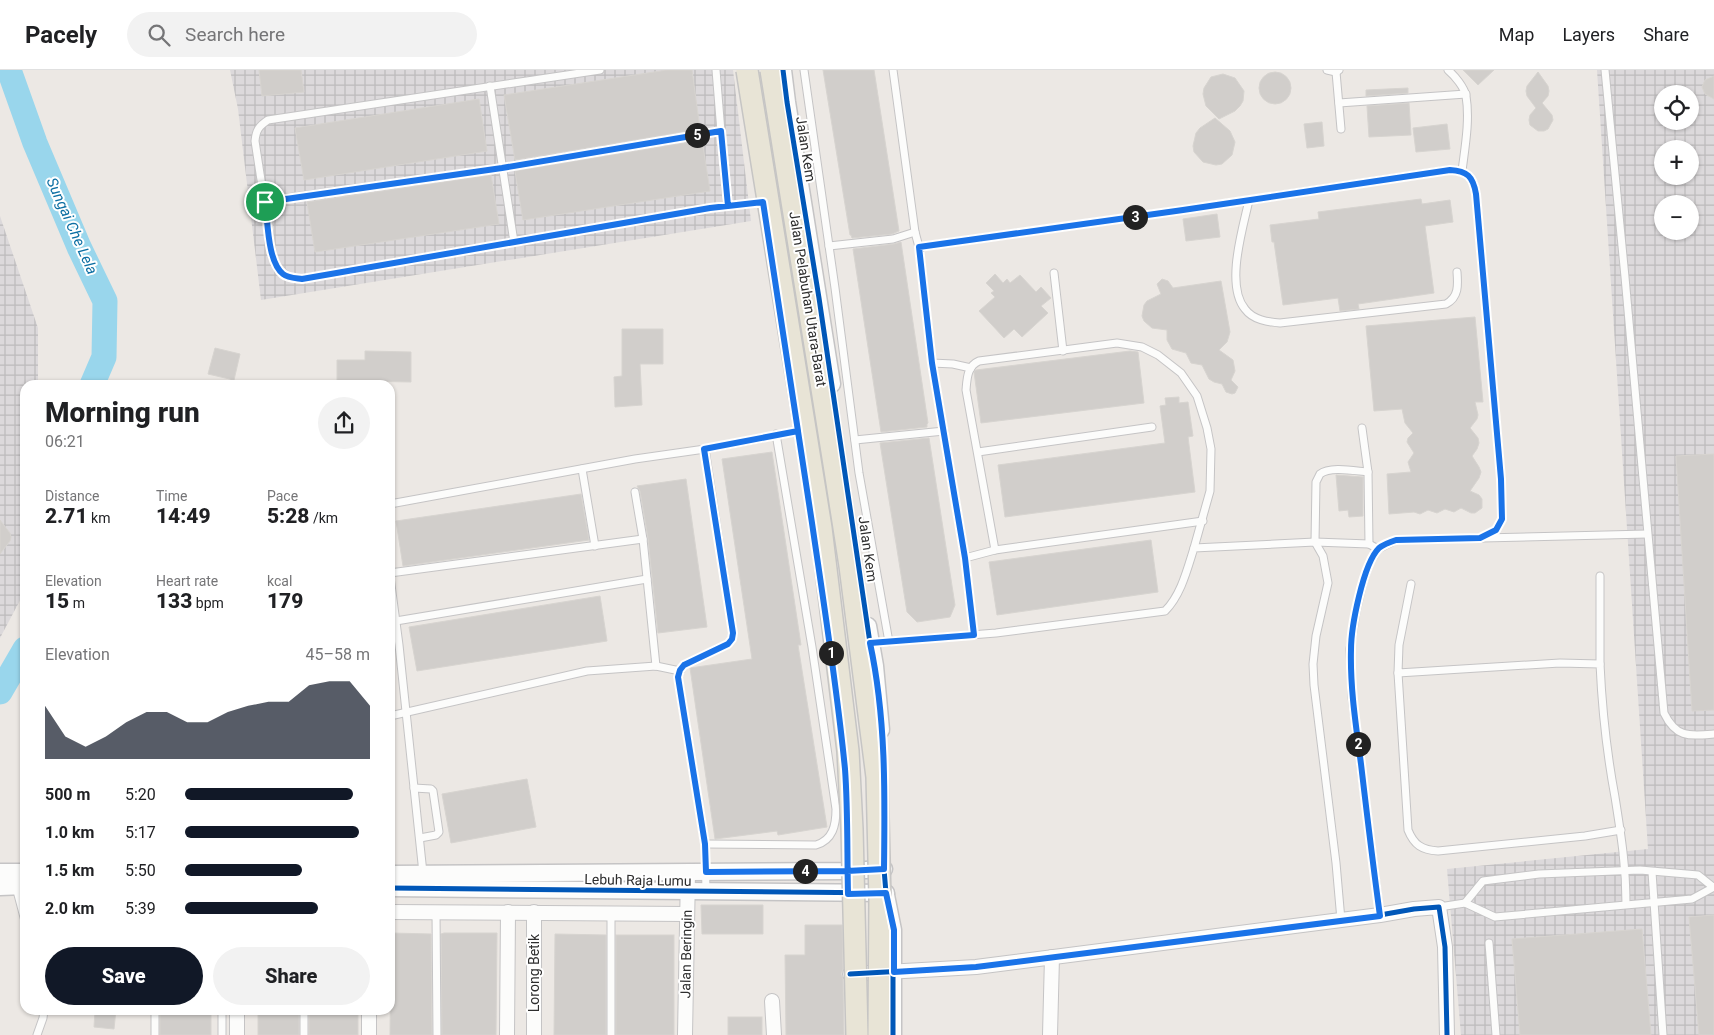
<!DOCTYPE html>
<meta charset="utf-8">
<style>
:root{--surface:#fff;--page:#f2f2f2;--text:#202124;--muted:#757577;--line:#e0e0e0;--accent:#111827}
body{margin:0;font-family:Roboto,sans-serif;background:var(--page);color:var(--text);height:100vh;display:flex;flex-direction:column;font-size:19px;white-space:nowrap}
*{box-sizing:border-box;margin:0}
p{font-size:16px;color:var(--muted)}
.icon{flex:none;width:28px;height:28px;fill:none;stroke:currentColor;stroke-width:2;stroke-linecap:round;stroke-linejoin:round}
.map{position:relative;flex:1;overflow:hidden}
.drawer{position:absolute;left:20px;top:310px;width:375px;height:635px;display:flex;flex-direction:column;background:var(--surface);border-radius:15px;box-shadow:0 1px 4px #0004}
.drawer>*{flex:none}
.buttons{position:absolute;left:1654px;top:15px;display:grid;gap:10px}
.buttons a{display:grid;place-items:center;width:45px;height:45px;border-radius:50%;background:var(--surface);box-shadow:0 1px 4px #0004;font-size:25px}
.pin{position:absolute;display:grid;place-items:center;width:42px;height:42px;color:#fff;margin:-21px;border:2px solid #fff;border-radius:50%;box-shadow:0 1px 5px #0007}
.km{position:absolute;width:25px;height:25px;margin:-12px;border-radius:50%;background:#222;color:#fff;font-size:14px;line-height:25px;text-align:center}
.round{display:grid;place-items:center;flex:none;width:52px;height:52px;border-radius:26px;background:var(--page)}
.overview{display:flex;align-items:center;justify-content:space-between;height:85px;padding:0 25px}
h1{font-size:28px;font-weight:800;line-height:38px}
.figures{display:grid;grid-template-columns:repeat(3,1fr);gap:8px;height:85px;padding:5px 25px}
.figures div{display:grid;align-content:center}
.figures b{font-size:21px;font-weight:800}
.figures small{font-size:14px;font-weight:400}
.figures p{font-size:14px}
.chart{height:140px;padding:10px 25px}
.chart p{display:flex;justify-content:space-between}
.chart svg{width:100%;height:90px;margin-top:5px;fill:var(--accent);opacity:.7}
.primary-button{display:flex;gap:10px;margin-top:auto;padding:10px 25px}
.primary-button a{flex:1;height:58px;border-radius:30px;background:var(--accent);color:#fff;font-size:20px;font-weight:800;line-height:58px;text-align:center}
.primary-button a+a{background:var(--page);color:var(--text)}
ul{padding:0 25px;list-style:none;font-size:16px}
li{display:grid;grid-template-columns:80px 60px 1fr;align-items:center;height:38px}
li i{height:12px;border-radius:6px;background:var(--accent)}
header{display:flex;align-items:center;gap:30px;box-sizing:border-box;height:70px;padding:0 25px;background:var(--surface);border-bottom:1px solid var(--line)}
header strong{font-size:24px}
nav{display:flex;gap:28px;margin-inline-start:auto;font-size:18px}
.search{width:350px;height:45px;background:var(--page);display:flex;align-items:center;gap:12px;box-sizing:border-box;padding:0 18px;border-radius:28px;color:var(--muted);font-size:19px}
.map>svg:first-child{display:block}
.industrial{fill:url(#industrial-grid);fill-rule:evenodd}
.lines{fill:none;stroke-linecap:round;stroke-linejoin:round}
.river{stroke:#99d6ec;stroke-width:25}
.building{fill:#d1cecb;stroke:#d7d4d0}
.service-casing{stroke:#c5c4c5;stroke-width:9}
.minor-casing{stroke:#c5c4c5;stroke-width:16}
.tertiary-casing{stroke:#c5c4c5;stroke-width:19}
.service{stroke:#fcfcfb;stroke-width:7}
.minor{stroke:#fcfcfb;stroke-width:14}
.tertiary{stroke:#fcfcfb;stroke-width:16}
.primary-bridge-casing{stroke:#c6c5c4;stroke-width:24;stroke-linecap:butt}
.primary-bridge{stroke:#e8e4d6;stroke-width:21}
.cycleway-casing{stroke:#fff;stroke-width:8}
.cycleway{stroke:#0057b8;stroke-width:5}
.route-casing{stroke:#fff;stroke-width:10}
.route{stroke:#1a73e8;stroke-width:6}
.labels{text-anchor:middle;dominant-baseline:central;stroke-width:4;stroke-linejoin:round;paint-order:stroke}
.street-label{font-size:14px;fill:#2e2e2e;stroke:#fff}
.water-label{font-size:15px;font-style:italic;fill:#0d6fa3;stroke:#fff}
</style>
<header>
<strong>Pacely</strong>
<div class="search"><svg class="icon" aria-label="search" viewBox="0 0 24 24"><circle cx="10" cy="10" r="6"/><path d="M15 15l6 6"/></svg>Search here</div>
<nav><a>Map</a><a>Layers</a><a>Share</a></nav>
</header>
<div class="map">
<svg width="1714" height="965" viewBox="0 0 1714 965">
<defs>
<pattern id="industrial-grid" width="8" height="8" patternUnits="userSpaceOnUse" patternTransform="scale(1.25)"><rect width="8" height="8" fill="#dcd9db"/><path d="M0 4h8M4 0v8" fill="none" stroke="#bdbbbc"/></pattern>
</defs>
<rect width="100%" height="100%" fill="#ece8e4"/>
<g class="industrial">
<polygon points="230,0 733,0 751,151 261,230 238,39"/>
<path d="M1597,0H1714V965H1461L1447,799L1648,779ZM1662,24H1690V51H1662ZM1662,79H1690V106H1662ZM1662,134H1690V161H1662Z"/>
<polygon points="0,146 38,258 38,315 25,315 25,521 0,568"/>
</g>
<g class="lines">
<g class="river">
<polyline points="9,0 35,73 79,177 105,231 104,287 92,315"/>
<polyline points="0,622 25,579"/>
</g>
</g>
<g class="building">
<polygon points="259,0 301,0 304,22 262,26"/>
<polygon points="667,0 692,0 700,59 515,90 504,25"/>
<polygon points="823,0 874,0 899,161 892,164 852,168 851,165 850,165"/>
<polygon points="1463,0 1494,0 1478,15"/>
<polygon points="1538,2 1548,16 1549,21 1548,26 1542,33 1552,45 1553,50 1548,59 1544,61 1538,61 1530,55 1529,50 1530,45 1536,38 1527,26 1526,21 1527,16"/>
<circle cx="1275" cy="18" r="16"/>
<polygon points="1223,4 1235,8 1244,21 1243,31 1240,36 1235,41 1219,49 1206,36 1203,24 1204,18 1211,7"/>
<polygon points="1714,6 1714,29 1705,24 1702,17 1705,10"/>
<polygon points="1408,18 1408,23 1366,26 1366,20"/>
<polygon points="479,29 487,81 304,110 295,58"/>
<polygon points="1409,33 1411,65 1369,67 1367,36"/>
<polygon points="1215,48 1230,61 1235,72 1232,85 1222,94 1216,95 1203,92 1194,82 1193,76 1196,63 1200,58"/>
<polygon points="1322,52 1324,76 1307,78 1304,54"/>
<polygon points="1447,54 1450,79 1416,82 1413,58"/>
<polygon points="702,70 710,121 523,150 515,101"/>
<polygon points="491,105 499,154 315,182 307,132"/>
<polygon points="1421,129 1422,134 1450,130 1453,152 1425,156 1434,223 1358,234 1359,239 1340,241 1338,228 1283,235 1274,172 1272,172 1270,155 1319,149 1318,142"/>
<polygon points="1217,144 1220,167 1186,171 1183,149"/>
<polygon points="901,172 928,353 927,354 927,357 881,362 853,179 894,174"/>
<polygon points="995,204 1003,213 1007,209 1010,213 1020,205 1036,222 1041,217 1051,228 1041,236 1048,243 1022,267 1014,259 1004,268 979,241 995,227 991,223 994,221 986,213"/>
<polygon points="1162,209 1168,211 1173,218 1221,211 1230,262 1227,272 1219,280 1233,290 1235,301 1231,310 1238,317 1235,323 1232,324 1226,322 1222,314 1214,312 1209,309 1202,295 1191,293 1186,283 1172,279 1167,270 1167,260 1152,258 1144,251 1142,246 1144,235 1147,231 1161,224 1157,214"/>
<polygon points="1475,247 1483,332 1475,332 1478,345 1477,349 1470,358 1478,368 1479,373 1477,379 1472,386 1479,397 1481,402 1479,408 1470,421 1479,425 1482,429 1482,438 1475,443 1471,443 1461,438 1454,442 1445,439 1437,443 1428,440 1420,444 1414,442 1389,444 1387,404 1411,402 1408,392 1414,383 1407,372 1408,368 1413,363 1405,353 1402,339 1374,341 1366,256"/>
<polygon points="622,259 663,259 663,294 640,294 642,335 615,337 614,307 622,306"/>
<polygon points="215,278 240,284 234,310 208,304"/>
<polygon points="365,281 411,282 411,312 360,311 360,315 337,315 337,290 365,290"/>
<polygon points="1130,281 1138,282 1144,333 981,353 974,302 976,300"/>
<polygon points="1179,327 1179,333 1188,332 1193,366 1188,367 1195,422 1005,447 998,395 1165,373 1160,336 1166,335 1165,328"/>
<polygon points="929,368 955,535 950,547 917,552 907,542 880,373"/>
<polygon points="772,382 801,575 798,575 827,757 778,765 777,761 715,769 690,598 752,589 722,389"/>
<polygon points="1714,384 1714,640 1692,641 1676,386"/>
<polygon points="1336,405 1363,407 1363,446 1349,447 1348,440 1339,441"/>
<polygon points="686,409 707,557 658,563 648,468 640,421 637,416"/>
<polygon points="581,424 589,470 403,496 396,451"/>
<polygon points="0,450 10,463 11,467 10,471 0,484"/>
<polygon points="1151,470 1158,522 997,545 989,492"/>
<polygon points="600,526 607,571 417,601 409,557"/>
<polygon points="527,709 536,757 451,773 442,724"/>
<polygon points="701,835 763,835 763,864 702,864"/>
<polygon points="1714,845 1714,965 1699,965 1689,847"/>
<polygon points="805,855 842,855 843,899 841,904 843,909 844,965 786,965 785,885 805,885"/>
<polygon points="1642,859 1651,965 1520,965 1512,869"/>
<polygon points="391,863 431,864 432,965 390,965"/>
<polygon points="444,863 497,863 496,965 442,965 441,864"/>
<polygon points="555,864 606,865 606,965 554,965"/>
<rect x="616" y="865" width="58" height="100"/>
<polygon points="95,940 116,940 114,959 94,957"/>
<rect x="160" y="940" width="51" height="25"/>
<rect x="258" y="940" width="41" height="25"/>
<rect x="309" y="940" width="49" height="25"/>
<rect x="728" y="947" width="34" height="18"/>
</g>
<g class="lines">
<g class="service-casing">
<g id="service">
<path d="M600,0L268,50C259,56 256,60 255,71L273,188C279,202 286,207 301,209L710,138L763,132"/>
<polyline points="716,0 727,136"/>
<polyline points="804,0 835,218 859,403 889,572"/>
<polyline points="893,0 915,162 919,177 932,293 965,488 974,565"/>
<polyline points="1327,0 1336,2 1339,0"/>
<path d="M1448,0C1455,6 1464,17 1466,26C1470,50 1465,77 1462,101"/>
<path d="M1605,0L1625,207L1664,643C1676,668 1689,666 1714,664"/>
<polyline points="1336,2 1341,59"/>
<polyline points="490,16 514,172"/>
<polyline points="1339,33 1466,24"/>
<path d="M1249,130C1243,158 1225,215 1245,239C1253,250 1268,252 1280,253L1446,234C1459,227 1458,215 1457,202"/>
<polyline points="265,131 502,98 721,61"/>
<polyline points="829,176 893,169 915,162"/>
<path d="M919,177L1183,140L1449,100C1467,101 1473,106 1476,124L1501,409L1502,449L1496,460L1480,468"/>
<polyline points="1054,203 1063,281"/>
<polyline points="932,293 953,294 971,298"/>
<polyline points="1362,358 1368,402 1369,474"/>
<polyline points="855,370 944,361"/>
<polyline points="978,382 1152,357"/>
<polyline points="582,399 595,476"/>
<polyline points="635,422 643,469 656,596"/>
<polyline points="390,434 635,389 705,379"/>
<path d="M995,480L966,320C967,309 967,296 979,291L1117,273L1142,277L1158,285L1181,303L1197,326L1207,358L1211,379L1210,421L1194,478"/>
<polyline points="965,488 995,480 1203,451"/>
<polyline points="390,503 643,469"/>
<polyline points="390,507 399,575 423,803"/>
<path d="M1411,514L1399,575L1398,603L1560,593L1600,594C1602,638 1607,684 1615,727C1621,765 1626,795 1626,834"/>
<polyline points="396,551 647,509"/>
<path d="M871,573L996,563L1165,541C1181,525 1187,500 1194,478L1315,472L1369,474L1378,479"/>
<polyline points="1600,594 1600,506"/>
<path d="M1398,603L1408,760C1414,775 1422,780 1438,781L1585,766L1621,760"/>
<polyline points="390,646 587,601 656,596 680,601"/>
<polyline points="414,718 431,719 433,721 439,762 436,765 420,768"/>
<path d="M705,774L816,775C833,770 836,755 836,739L812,577L776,364"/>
<polyline points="1652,802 1663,965"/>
<polyline points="16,817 25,851"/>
<polyline points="706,822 705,774 678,607 680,601 684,595 728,574 732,569 733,563 705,379 798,361"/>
<polyline points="1465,833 1483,811 1539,804 1640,800 1698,805 1713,817"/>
<polyline points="1439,837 1465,833 1495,847 1692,829 1714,817"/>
<polyline points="436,842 437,965"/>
<polyline points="1380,845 1352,627 1350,579 1356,542 1363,512 1369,494 1378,479 1396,470 1647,464"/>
<path d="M1341,850L1336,793L1314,615L1313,594L1316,566L1328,513L1323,486L1315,472L1316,412L1320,404C1330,396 1355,401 1368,402"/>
<polyline points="1489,873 1496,965"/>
<polyline points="37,965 43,948 44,940"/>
<polyline points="155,965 155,940"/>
<polyline points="222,965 222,940"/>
<polyline points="304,965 304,940"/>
<polyline points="611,965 611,843"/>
</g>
</g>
<g class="minor-casing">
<g id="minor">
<polyline points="390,842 687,844"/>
<polyline points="534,842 534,965"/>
<polyline points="850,904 976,897 1380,845 1414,839 1439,837 1445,877 1447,965"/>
<polyline points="772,931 774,965"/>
<polyline points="237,965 237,940"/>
<polyline points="369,965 369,940"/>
<polyline points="507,965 508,842"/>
<polyline points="685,965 688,802"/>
<polyline points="1050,965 1052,887"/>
</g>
</g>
<g class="tertiary-casing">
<g id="tertiary">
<polyline points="783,0 787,32 832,314"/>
<polyline points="868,556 875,596 881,660"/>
<polyline points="0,802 25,802"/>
<polyline points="390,804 847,801 884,799"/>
<polyline points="0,817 25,816"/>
<polyline points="390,818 886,823"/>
<polyline points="886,825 893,860 893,965"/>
</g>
</g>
<use href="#service" class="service"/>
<use href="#minor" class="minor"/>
<use href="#tertiary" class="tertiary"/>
<g class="primary-bridge-casing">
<g id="primary-bridge">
<polyline points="747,0 821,458 848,681 852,759 857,965"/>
<polyline points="771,0 835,400 850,496 877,707 880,829 879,965"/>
</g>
</g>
<use href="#primary-bridge" class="primary-bridge"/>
<g class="cycleway-casing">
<g id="cycleway">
<polyline points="783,0 787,32 819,228 870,573 875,596 885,705 884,799 886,823 893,860 893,965"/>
<polyline points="390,818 886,823"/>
<polyline points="850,904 976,897 1380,845 1414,839 1439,837 1445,877 1447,965"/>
</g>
</g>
<use href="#cycleway" class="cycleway"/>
</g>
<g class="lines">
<g class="route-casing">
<path id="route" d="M265,132C268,150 267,191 283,204C288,208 295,208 302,209L710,138L763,132C780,239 796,346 812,453C824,535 837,617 845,699C848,740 847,783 848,824L886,823L894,860V902L976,897L1380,846C1373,795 1367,745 1361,694C1356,656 1350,618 1351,580C1351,557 1363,494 1379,478C1384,474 1390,472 1396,470L1480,468L1496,460L1502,449L1501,409L1476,124C1473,106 1467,101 1450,100L1183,140L919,177L932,293L965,488L974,565L870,573C886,647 885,723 884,799L847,801L706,802L705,774L678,607L680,600L684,595L728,574L732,569L733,563L704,379L798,361L763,132L728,136L721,61L502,98L265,132"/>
</g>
<use href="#route" class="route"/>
</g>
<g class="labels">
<g class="street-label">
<text transform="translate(806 79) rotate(81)">Jalan Kem</text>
<text transform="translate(808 229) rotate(81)">Jalan Pelabuhan Utara-Barat</text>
<text transform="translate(868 479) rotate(82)">Jalan Kem</text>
<text transform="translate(638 810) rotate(1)">Lebuh Raja Lumu</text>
<text transform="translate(686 884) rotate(-89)">Jalan Beringin</text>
<text transform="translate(534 903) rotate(-90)">Lorong Betik</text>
</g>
<g class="water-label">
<text transform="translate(72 156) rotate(66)">Sungai Che Lela</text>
</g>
</g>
</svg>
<div class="buttons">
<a><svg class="icon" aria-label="locate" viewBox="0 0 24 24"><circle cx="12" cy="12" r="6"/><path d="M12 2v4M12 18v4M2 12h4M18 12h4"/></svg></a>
<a>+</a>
<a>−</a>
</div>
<div class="pin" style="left:265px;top:132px;background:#1e9e55"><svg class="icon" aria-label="arrive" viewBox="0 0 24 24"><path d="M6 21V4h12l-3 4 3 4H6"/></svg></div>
<b class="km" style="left:831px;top:583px">1</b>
<b class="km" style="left:1358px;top:674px">2</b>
<b class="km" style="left:1135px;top:147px">3</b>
<b class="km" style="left:805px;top:801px">4</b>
<b class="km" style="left:697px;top:65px">5</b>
<section class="drawer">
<div class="overview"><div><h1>Morning run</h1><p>06:21</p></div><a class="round"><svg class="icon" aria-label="share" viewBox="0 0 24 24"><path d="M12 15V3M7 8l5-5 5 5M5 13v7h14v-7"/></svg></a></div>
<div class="figures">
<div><p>Distance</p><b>2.71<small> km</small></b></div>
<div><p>Time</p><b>14:49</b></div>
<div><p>Pace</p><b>5:28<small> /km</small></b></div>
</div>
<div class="figures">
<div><p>Elevation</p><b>15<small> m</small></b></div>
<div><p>Heart rate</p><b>133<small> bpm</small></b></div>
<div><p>kcal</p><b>179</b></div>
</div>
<div class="chart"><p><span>Elevation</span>45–58 m</p>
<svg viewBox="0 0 160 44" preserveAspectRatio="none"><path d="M0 44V18L10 33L20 38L30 33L40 26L50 21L60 21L70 26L80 26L90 21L100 18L110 16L120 16L130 8L140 6L150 6L160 18V44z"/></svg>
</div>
<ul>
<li><b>500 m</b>5:20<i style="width:91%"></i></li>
<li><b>1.0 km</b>5:17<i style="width:94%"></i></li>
<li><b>1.5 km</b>5:50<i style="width:63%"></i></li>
<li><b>2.0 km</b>5:39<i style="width:72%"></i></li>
</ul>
<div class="primary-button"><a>Save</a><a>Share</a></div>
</section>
</div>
